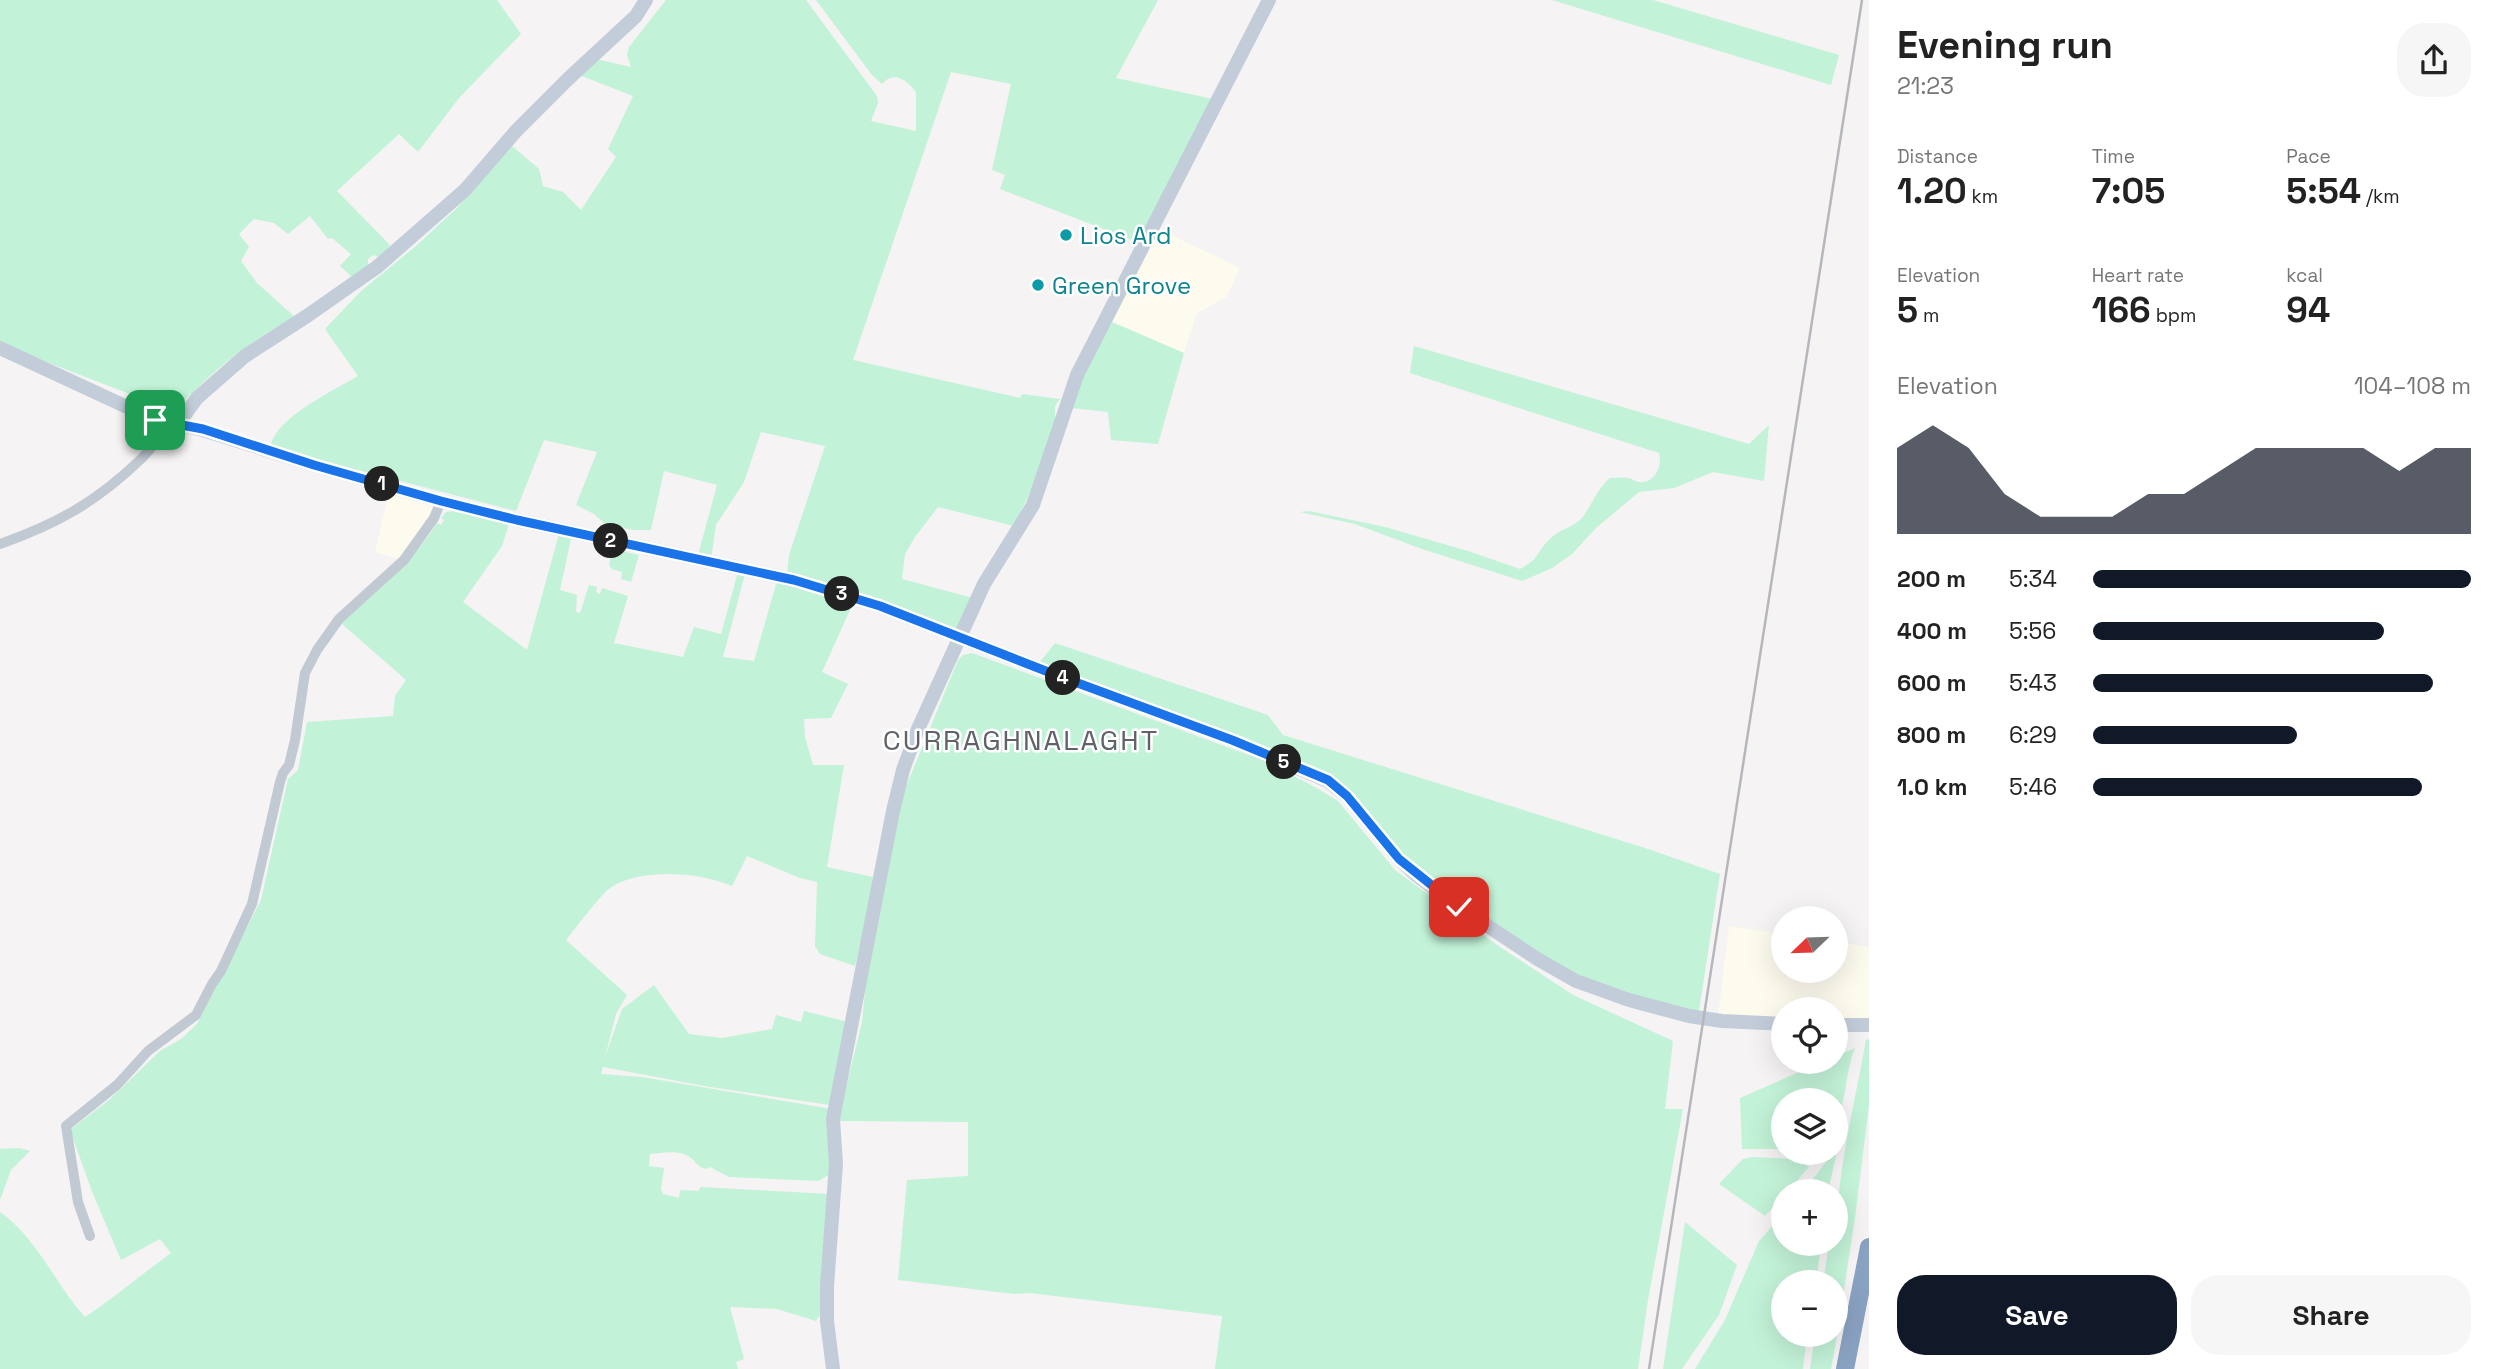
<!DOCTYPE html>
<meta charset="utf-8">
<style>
:root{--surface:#fff;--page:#f6f6f6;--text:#222;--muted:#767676;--accent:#111827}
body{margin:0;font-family:"Space Grotesk",sans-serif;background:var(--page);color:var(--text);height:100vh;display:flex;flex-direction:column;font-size:26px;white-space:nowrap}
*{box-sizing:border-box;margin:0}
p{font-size:23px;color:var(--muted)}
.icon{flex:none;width:38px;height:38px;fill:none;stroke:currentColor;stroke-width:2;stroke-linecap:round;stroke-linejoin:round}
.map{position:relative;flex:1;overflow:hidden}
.panel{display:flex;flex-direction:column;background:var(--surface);width:630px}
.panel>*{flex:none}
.needle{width:46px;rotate:247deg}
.controls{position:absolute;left:1771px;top:906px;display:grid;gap:14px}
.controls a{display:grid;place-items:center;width:77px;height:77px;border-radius:50%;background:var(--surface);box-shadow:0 7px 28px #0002;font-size:35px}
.pin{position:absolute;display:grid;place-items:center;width:60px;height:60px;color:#fff;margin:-30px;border-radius:14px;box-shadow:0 4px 10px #0006}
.km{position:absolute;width:35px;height:35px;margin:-18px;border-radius:50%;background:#222;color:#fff;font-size:19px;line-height:35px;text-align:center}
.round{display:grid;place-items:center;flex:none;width:74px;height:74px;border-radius:28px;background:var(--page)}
.overview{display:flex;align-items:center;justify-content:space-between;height:119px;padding:0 28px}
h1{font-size:38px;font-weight:700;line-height:52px}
.figures{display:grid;grid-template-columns:repeat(3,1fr);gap:10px;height:119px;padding:7px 28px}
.figures div{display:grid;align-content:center}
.figures b{font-size:35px;font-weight:700}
.figures small{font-size:19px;font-weight:400}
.figures p{font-size:19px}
.chart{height:196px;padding:14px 28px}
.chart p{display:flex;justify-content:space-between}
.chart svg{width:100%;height:126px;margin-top:7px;fill:var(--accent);opacity:.7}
.cta{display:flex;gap:14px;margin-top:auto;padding:14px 28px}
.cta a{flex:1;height:80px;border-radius:28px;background:var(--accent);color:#fff;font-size:28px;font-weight:700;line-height:80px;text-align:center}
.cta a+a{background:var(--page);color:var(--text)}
ul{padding:0 28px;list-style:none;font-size:23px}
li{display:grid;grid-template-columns:112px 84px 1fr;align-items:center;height:52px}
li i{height:18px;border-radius:9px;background:var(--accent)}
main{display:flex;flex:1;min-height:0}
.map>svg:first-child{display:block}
.commercial{fill:#fdfaee}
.green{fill:#c2f2d7}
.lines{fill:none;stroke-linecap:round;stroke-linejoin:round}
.street{stroke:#c1c9d2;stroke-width:10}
.secondary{stroke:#c3cdd9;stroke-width:14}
.highway{stroke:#8aa2c2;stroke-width:18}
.rail{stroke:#b5b7bd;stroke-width:2.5}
.route-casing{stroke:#fff;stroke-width:14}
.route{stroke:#1a73e8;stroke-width:9}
.culture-dot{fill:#0f9aa8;stroke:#fff;stroke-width:2.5}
.labels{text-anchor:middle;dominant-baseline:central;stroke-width:5;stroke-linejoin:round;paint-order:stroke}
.culture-label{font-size:24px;fill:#0d838f;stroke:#fff;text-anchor:start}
.quarter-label{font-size:28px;letter-spacing:2px;fill:#5f6268;stroke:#fff}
</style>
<main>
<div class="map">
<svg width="1869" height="1369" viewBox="0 0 1869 1369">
<rect width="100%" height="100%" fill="#f5f3f3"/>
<g class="commercial">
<polygon points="1157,228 1240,268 1227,297 1197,313 1184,353 1112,322"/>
<polygon points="389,491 434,502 429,519 398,559 375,552"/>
<polygon points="1729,926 1783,934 1783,971 1836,971 1836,942 1869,947 1869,1019 1836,1019 1836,1010 1783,1010 1783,1018 1718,1015"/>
</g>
<g class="green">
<path d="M0,0H497L521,34L459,98L418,152L399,134L337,191L390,245L381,258L373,255L368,259V267L353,278L340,266L351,254L332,238L328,239L310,216L288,234L274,223L254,219L239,234L249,247L241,261L257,283L295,317C245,344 217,367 177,408L171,410L0,344Z"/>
<path d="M666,0H806L877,96L878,103L871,121L916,131V92C907,80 894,70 882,84L872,75L816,0H1158L1116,78L1213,99L1140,243L1000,189L1005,175L992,170L1011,84L951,72L853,360L1020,398L1022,394L1060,399L1055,406V420L1039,473L1014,526L938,507L915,537L905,554L902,579L973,598L957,630L787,575L789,555L825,446L761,432L744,482L716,525L711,559L698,555L717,485L664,471L651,530H633L605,524L594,514L576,505L597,452L544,440L516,511L270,447C276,417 333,391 358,376L325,329L361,291L416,246L458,207L512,146L539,169L543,186L563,192L581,210L616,157L608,149L633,96L579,75L596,59L631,67L627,55L629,47Z"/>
<polygon points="1552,0 1653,0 1839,55 1831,85"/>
<polygon points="1112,322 1184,353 1158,444 1111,440 1108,412 1072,408 1082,376"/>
<path d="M1414,346L1749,444L1769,425L1764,481L1713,472L1674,488L1639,492L1596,528L1572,554L1552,568L1522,581L1422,549L1355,524L1300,512L1309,511L1385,527L1468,551L1520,569C1542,557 1535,553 1550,539C1559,529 1573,528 1582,518C1592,505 1597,489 1610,478C1615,478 1622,477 1628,478C1632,478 1635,482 1639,482C1655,484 1663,465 1659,453L1410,373Z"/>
<path d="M453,511L509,524L502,546L463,602L527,650L559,534H572L560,590L577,595L576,612L580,613L589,585L597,587L596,592L600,594L602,588L628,596L614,643L683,657L694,627L721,634L738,572L745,574L723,657L754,661L777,581L854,601L822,672L848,684L831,718L804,719L805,737L813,765H844L827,867L873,877L867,918L855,966L820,954L815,946L817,882L800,878L747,856L732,886C700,872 644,868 613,886C600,894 577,927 566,940L627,995L616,1014L605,1057L622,1009L654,985L689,1034L722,1038L772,1029L776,1015L801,1022L804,1011L852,1023L836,1106L704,1086L603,1067L601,1074L642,1077L832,1109V1177L827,1176L818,1181L729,1177L710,1167L705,1169C697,1166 697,1163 691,1158C681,1149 662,1153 650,1154L649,1166L664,1168L661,1189L663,1194L679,1198L680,1190L698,1191L701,1187L828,1194L823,1317H818L816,1321L777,1309L730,1307L744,1359L736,1362L738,1369H0V1212C37,1238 55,1284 85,1317C115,1297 142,1274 171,1253L160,1239L121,1260L93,1194L70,1130L109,1100L160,1051L181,1039L197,1024L261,900L288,779L298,770L307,722L393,716L395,696L406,680L341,623C376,592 411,564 437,523L441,525L444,520L441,518L446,512Z"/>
<polygon points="617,550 639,555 631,582 621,579 622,572 612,569 609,565 611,555"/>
<polygon points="1055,643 1268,715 1283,735 1645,848 1720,874 1699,1011 1670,1007 1594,982 1554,964 1513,938 1403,859 1350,791 1040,662"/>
<polygon points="972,653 1262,760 1315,787 1338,801 1395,870 1497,945 1573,995 1673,1041 1665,1109 1683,1109 1648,1300 1638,1369 1215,1369 1222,1316 1030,1293 1014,1294 898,1280 907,1180 968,1176 968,1122 839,1121 839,1117 862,1022 867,971 903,794 958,660 963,655"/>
<path d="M1869,1039V1105L1855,1218L1835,1348L1831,1369H1810L1815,1335H1836V1283H1823L1829,1244H1836C1836,1175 1854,1108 1866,1040Z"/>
<path d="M1855,1048C1845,1072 1847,1100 1836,1123V1101H1783V1149H1742L1740,1098L1822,1062H1836V1056Z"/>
<polygon points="1838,1147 1828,1192 1803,1192 1833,1153 1836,1153"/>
<polygon points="19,1148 30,1151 11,1170 0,1200 0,1149"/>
<polygon points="1752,1157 1798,1159 1809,1167 1787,1192 1783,1192 1783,1196 1765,1216 1719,1184 1743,1159"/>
<polygon points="1783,1214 1783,1244 1821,1244 1816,1283 1783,1283 1783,1335 1807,1335 1803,1369 1695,1369 1725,1320 1759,1241"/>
<polygon points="1685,1222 1737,1265 1719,1315 1682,1369 1663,1369"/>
</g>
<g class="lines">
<g class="street">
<path d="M0,544C57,524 96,502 140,460C152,448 161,434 175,425"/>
<polyline points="90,1236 78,1202 66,1126 117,1085 148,1051 196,1015 212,984 221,971 252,904 280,782 283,773 289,765 295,740 305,673 317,650 339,619 404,560 434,518 441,501"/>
</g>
<g class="secondary">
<polyline points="0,348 155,420 203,430 314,465 441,501 517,520 794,580 880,606 1056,675 1232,740 1328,781 1347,796 1399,859 1416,875 1459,907 1539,960 1576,981 1629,1000 1689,1016 1722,1021 1783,1024"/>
<polyline points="175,425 181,420 197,398 245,356 307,316 377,267 465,190 516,131 568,79 636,16 646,0"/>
<polyline points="1836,1025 1869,1025"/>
<polyline points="833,1369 827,1321 827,1286 836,1164 833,1119 893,811 903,770 918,729 984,584 1033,505 1077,375 1269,0"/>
</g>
<polyline class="highway" points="1845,1369 1869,1247"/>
<polyline class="rail" points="1649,1369 1862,0"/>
</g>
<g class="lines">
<g class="route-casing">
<polyline id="route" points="155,420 203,429 314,465 441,501 517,520 794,580 880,606 1056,675 1232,740 1328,780 1347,796 1399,859 1459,907"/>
</g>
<use href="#route" class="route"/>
</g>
<g class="culture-dot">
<circle cx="1066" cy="235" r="7"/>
<circle cx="1038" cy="285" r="7"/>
</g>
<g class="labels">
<g class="culture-label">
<text x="1080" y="235">Lios Ard</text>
<text x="1052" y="285">Green Grove</text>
</g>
<g class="quarter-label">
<text x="1021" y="740">CURRAGHNALAGHT</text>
</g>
</g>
</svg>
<div class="controls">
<a><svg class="needle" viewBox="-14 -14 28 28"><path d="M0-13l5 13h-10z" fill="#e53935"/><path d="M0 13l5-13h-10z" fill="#767676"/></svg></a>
<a><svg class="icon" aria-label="locate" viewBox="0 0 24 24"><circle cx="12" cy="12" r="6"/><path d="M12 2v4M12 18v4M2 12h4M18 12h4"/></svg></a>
<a><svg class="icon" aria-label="layers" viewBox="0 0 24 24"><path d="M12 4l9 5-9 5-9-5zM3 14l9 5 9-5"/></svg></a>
<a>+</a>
<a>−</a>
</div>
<div class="pin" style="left:155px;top:420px;background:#1e9e55"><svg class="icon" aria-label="arrive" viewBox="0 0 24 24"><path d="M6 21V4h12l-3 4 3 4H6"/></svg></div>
<div class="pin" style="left:1459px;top:907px;background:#d93025"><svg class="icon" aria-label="check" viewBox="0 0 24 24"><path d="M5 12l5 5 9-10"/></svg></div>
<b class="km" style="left:382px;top:484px">1</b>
<b class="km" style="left:611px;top:541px">2</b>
<b class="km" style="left:842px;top:594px">3</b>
<b class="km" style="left:1063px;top:678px">4</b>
<b class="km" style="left:1284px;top:762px">5</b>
</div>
<section class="panel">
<div class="overview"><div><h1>Evening run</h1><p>21:23</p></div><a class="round"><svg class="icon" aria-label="share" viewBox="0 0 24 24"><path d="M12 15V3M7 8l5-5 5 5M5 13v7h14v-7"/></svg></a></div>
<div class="figures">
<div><p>Distance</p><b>1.20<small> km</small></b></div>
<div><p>Time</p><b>7:05</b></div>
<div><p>Pace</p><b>5:54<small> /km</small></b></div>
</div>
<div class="figures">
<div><p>Elevation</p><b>5<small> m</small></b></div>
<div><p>Heart rate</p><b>166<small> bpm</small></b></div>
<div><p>kcal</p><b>94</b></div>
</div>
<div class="chart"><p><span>Elevation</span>104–108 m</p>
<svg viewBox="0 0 160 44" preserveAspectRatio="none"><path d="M0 44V14L10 6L20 14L30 30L40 38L50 38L60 38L70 30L80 30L90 22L100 14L110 14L120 14L130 14L140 22L150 14L160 14V44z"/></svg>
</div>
<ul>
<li><b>200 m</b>5:34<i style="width:100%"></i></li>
<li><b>400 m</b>5:56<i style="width:77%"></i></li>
<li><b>600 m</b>5:43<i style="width:90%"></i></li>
<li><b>800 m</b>6:29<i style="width:54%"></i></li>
<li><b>1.0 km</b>5:46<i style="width:87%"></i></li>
</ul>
<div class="cta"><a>Save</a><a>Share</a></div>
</section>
</main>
